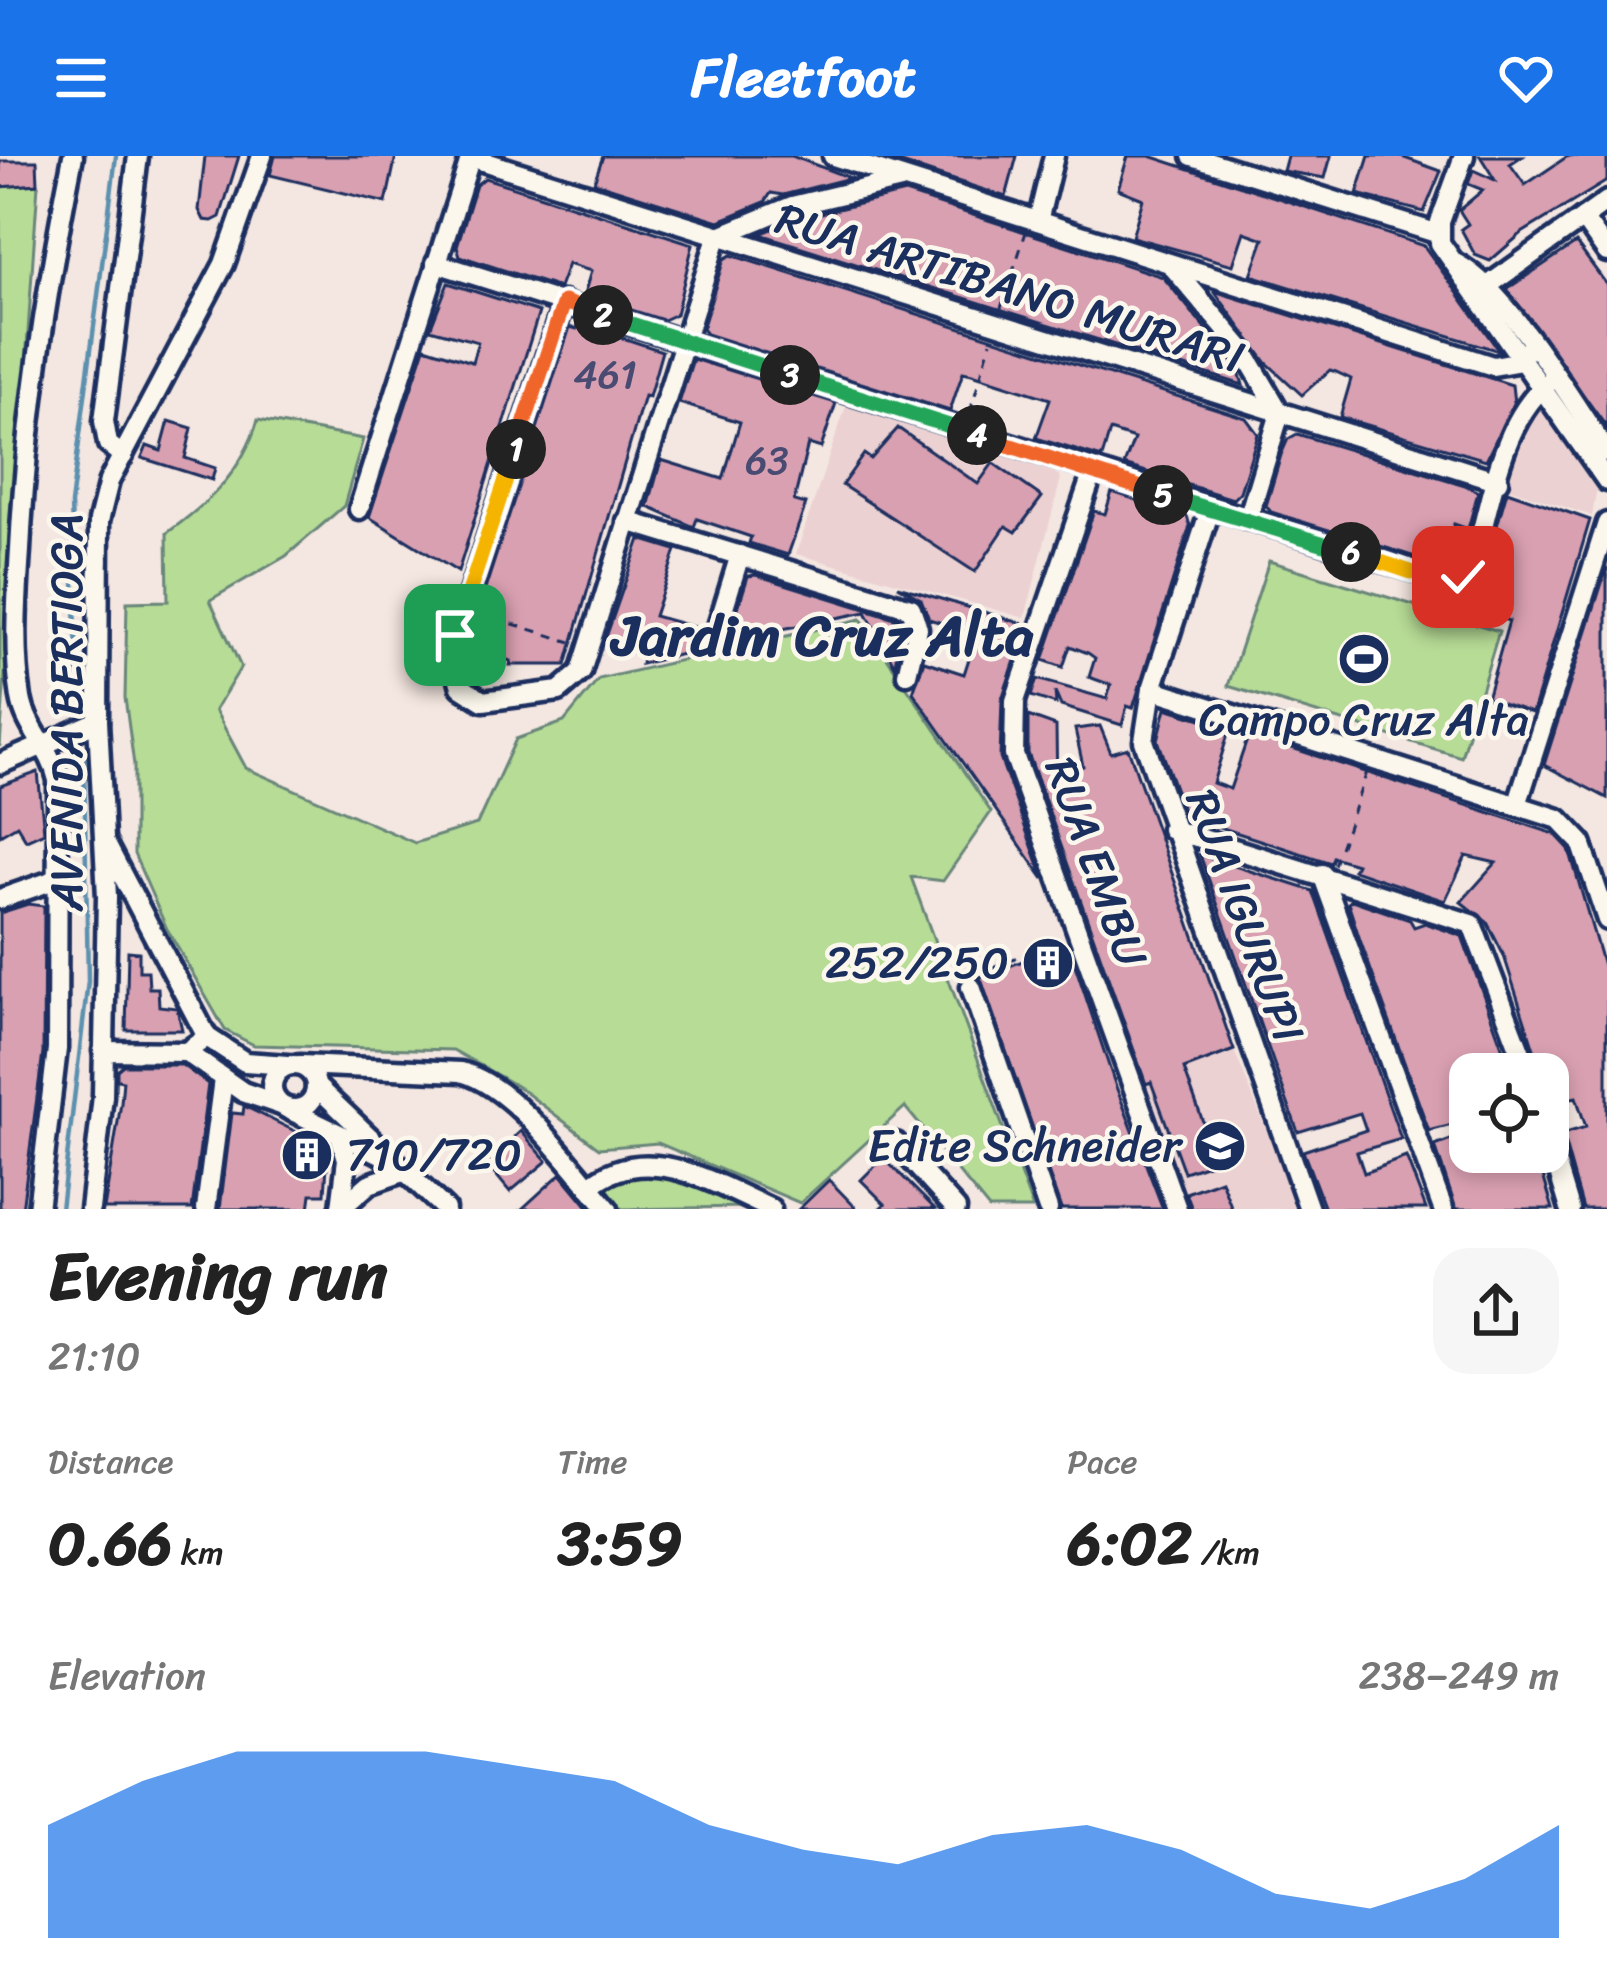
<!DOCTYPE html>
<meta charset="utf-8">
<style>
:root{--surface:#fff;--page:#f6f6f6;--text:#222;--muted:#767676;--accent:#1a73e8}
body{margin:0;font-family:Sriracha,sans-serif;background:var(--page);color:var(--text);height:100vh;display:flex;flex-direction:column;font-size:45px;white-space:nowrap}
*{box-sizing:border-box;margin:0}
p{font-size:39px;color:var(--muted)}
.icon{flex:none;width:66px;height:66px;fill:none;stroke:currentColor;stroke-width:2;stroke-linecap:round;stroke-linejoin:round}
.map{position:relative;height:1053px;overflow:hidden}
.panel{display:flex;flex-direction:column;background:var(--surface);flex:1}
.panel>*{flex:none}
.fabs{position:absolute;left:1449px;top:897px;display:grid;gap:24px}
.fabs a{display:grid;place-items:center;width:120px;height:120px;border-radius:24px;background:var(--surface);box-shadow:0 6px 18px #0003;font-size:60px}
.pin{position:absolute;display:grid;place-items:center;width:102px;height:102px;color:#fff;margin:-51px;border-radius:24px;box-shadow:0 6px 18px #0006}
.km{position:absolute;width:60px;height:60px;margin:-30px;border-radius:50%;background:#222;color:#fff;font-size:33px;line-height:60px;text-align:center}
.round{display:grid;place-items:center;flex:none;width:126px;height:126px;border-radius:36px;background:var(--page)}
.overview{display:flex;align-items:center;justify-content:space-between;height:204px;padding:0 48px}
h1{font-size:66px;font-weight:800;line-height:90px}
.figures{display:grid;grid-template-columns:repeat(3,1fr);gap:18px;height:204px;padding:12px 48px}
.figures div{display:grid;align-content:center}
.figures b{font-size:60px;font-weight:800}
.figures small{font-size:33px;font-weight:400}
.figures p{font-size:33px}
.chart{height:336px;padding:24px 48px}
.chart p{display:flex;justify-content:space-between}
.chart svg{width:100%;height:216px;margin-top:12px;fill:var(--accent);opacity:.7}
header{display:flex;justify-content:space-between;align-items:center;height:156px;padding:0 48px;background:var(--accent);color:#fff;font-size:54px;font-weight:800}
.map>svg:first-child{display:block}
.built{fill:#ecd1d2}
.green{fill:#b7dc96;stroke:#69867a;stroke-width:3}
.lines{fill:none;stroke-linecap:round;stroke-linejoin:round}
.stream{stroke:#5b90af;stroke-width:4.5}
.building{fill:#d9a0b1;stroke:#1b2f5e;stroke-width:3}
.minor-casing{stroke:#1b2f5e;stroke-width:27}
.path{stroke:#1b2f5e;stroke-width:3;stroke-dasharray:9 9;stroke-linecap:butt}
.minor{stroke:#fbf7ec;stroke-width:18}
.split-1-casing{stroke:#fff;stroke-width:24}
.split-2-casing{stroke:#fff;stroke-width:24}
.split-3-casing{stroke:#fff;stroke-width:24}
.split-4-casing{stroke:#fff;stroke-width:24}
.split-5-casing{stroke:#fff;stroke-width:24}
.split-6-casing{stroke:#fff;stroke-width:24}
.split-7-casing{stroke:#fff;stroke-width:24}
.split-1{stroke:#f5b400;stroke-width:15}
.split-2{stroke:#f0652b;stroke-width:15}
.split-3{stroke:#22a559;stroke-width:15}
.split-4{stroke:#22a559;stroke-width:15}
.split-5{stroke:#f0652b;stroke-width:15}
.split-6{stroke:#22a559;stroke-width:15}
.split-7{stroke:#f5b400;stroke-width:15}
.labels{text-anchor:middle;dominant-baseline:central;stroke-width:9;stroke-linejoin:round;paint-order:stroke}
.number-label{font-size:39px;fill:#4a4b73}
.street-label{font-size:45px;fill:#1b2f5e;stroke:#fbf7ec}
.poi-label{font-size:45px;fill:#1b2f5e;stroke:#fbf7ec;text-anchor:end}
.district-label{font-size:57px;font-weight:bold;fill:#1b2f5e;stroke:#fbf7ec}
</style>
<header><svg class="icon" aria-label="menu" viewBox="0 0 24 24"><path d="M4 6h16M4 12h16M4 18h16"/></svg>Fleetfoot<svg class="icon" aria-label="heart" viewBox="0 0 24 24"><path d="M12 20l-8-8c-3-5 5-10 8-4 3-6 11-1 8 4z"/></svg></header>
<div class="map">
<svg width="1607" height="1053" viewBox="0 0 1607 1053">
<rect width="100%" height="100%" fill="#f4e6e0"/>
<filter id="ink" filterUnits="userSpaceOnUse"><feTurbulence type="fractalNoise" baseFrequency=".00833" numOctaves="2"/><feDisplacementMap in="SourceGraphic" scale="24" xChannelSelector="R" yChannelSelector="G"/><feConvolveMatrix kernelMatrix="1 2 1 2 8 2 1 2 1" color-interpolation-filters="sRGB"/></filter>
<g filter="url(#ink)">
<g class="built">
<polygon points="846,250 1053,314 1061,322 1025,462 796,398"/>
<polygon points="1533,252 1543,252 1597,331 1592,360 1505,331"/>
<polygon points="1234,894 1298,1053 1187,1053 1146,928"/>
</g>
<g class="green">
<polygon points="38,28 0,591 0,31"/>
<path d="M258,264L363,283L344,350L286,400L210,444L241,511L215,554L246,612L415,687L477,668L516,583L564,566L599,523L861,463L991,656L943,725L911,721L1033,1053H989L905,951L800,1047L658,987L599,992L520,932L453,894L254,889L225,874L167,773L134,698V609L125,542L127,446L168,445L167,377C210,346 242,316 258,264Z"/>
<polygon points="1269,405 1499,475 1461,601 1228,530"/>
<polygon points="636,1015 673,1020 747,1051 619,1053 605,1029"/>
</g>
<g class="lines">
<g class="stream">
<polyline points="79,549 71,348 116,0"/>
<polyline points="61,1053 88,825 84,601"/>
</g>
</g>
<g class="building">
<polygon points="205,0 239,0 220,61 212,65 204,64 199,54"/>
<polygon points="275,0 396,0 386,47 270,19"/>
<polygon points="603,0 792,0 850,22 783,39 771,37 765,46 719,65 594,26"/>
<polygon points="880,0 1017,0 1006,41"/>
<polygon points="1128,0 1150,0 1424,90 1499,195 1251,119 1264,83 1244,76 1233,109 1132,81 1143,43 1118,33"/>
<polygon points="1287,0 1331,0 1325,22 1283,15"/>
<polygon points="1369,0 1399,0 1441,15 1424,56 1357,38"/>
<polygon points="1480,0 1522,0 1510,8 1525,29 1568,0 1607,0 1607,25 1522,77 1490,105 1475,99 1461,73 1468,68 1459,54 1483,34 1468,28 1473,14 1495,24"/>
<polygon points="0,5 37,5 38,28 0,31"/>
<polygon points="485,22 693,88 676,158 663,164 584,139 591,115 568,108 559,132 460,100 457,90 476,29"/>
<polygon points="905,37 1163,121 1238,212 1243,229 760,78 796,63"/>
<polygon points="1576,87 1607,129 1607,272 1507,133"/>
<polygon points="731,99 1246,262 1258,278 1240,336 1233,343 1124,309 1134,283 1110,275 1102,302 1036,282 1050,243 972,218 963,216 950,255 706,178 702,173 724,103"/>
<polygon points="448,127 539,156 458,416 369,361 425,191 472,206 478,186 430,173"/>
<polygon points="1214,135 1512,229 1514,247 1486,304 1340,261 1351,223 1336,216 1330,214 1302,239 1266,206"/>
<polygon points="578,167 662,195 649,241 644,240 566,509 510,509 511,505 466,492 570,171 577,173"/>
<polygon points="693,203 836,247 821,292 808,288 794,345 806,348 788,399 749,387 751,381 697,363 694,371 648,351 661,304 723,323 740,266 679,247"/>
<polygon points="169,265 192,272 185,302 215,312 212,324 142,302 147,290 161,295"/>
<polygon points="898,272 978,328 993,307 1042,341 1016,376 1006,370 975,416 842,329 864,298 871,303"/>
<polygon points="1297,278 1465,329 1478,336 1468,373 1454,368 1441,409 1271,356 1266,350 1281,299 1288,283"/>
<polygon points="1507,335 1590,364 1532,557 1487,542 1509,465 1470,453 1473,442 1449,437 1466,434 1483,419"/>
<polygon points="1112,336 1187,360 1190,370 1133,552 1127,550 1122,569 1061,550 1055,536 1056,548 1031,540 1037,523 1107,543 1111,529 1089,521 1095,502 1088,497 1070,490 1063,511 1043,504 1094,355 1105,358"/>
<polygon points="640,383 676,394 654,460 698,472 691,496 641,508 643,500 604,487"/>
<polygon points="1607,411 1607,642 1544,609"/>
<polygon points="756,419 901,464 895,510 866,456 728,484 748,420"/>
<polygon points="898,430 1027,469 1002,543 1000,602 1044,723 913,536 924,505 964,518 977,478 929,463 921,443"/>
<polygon points="1166,552 1230,572 1213,627 1230,633 1249,578 1555,678 1569,693 1607,823 1607,1053 1583,1053 1562,978 1586,971 1576,941 1552,947 1548,918 1542,918 1504,800 1487,766 1461,746 1496,707 1466,700 1445,745 1353,714 1356,708 1333,701 1331,707 1185,660 1158,584"/>
<polygon points="1028,560 1056,570 1057,636 1068,637 1070,614 1083,610 1075,573 1100,570 1111,597 1128,592 1234,894 1184,913 1217,1005 1184,1016 1151,926 1146,928 1028,597"/>
<polygon points="38,616 44,676 26,684 17,669 0,679 0,630"/>
<polygon points="1200,699 1313,735 1401,983 1357,996 1364,1017 1406,1001 1426,1053 1325,1053 1303,995 1366,974 1360,957 1298,976"/>
<polygon points="1352,744 1410,764 1414,771 1425,767 1462,780 1512,918 1470,918 1470,996 1536,996 1553,1053 1456,1053 1435,990 1456,982 1452,969 1429,975 1360,784 1348,747"/>
<polygon points="28,748 44,750 43,897 22,1053 0,1053 0,757"/>
<polygon points="1068,788 1115,928 1163,1053 1061,1053 980,821"/>
<polygon points="128,795 139,796 139,815 148,815 149,832 158,832 159,850 177,852 182,874 126,874"/>
<polygon points="123,909 182,909 208,928 192,1053 104,1053 121,947 123,925 117,924 117,914"/>
<polygon points="244,950 321,988 327,1009 325,1038 311,1038 309,1053 220,1053 232,957 243,958"/>
<polygon points="521,975 547,1005 510,1036 486,1007"/>
<polygon points="883,1002 898,1016 935,1053 879,1053 885,1048 861,1024"/>
<polygon points="561,1018 590,1053 522,1053 555,1023"/>
<polygon points="829,1024 857,1053 799,1053"/>
<polygon points="1221,1024 1232,1053 1192,1053 1186,1037"/>
</g>
<g class="lines">
<g class="minor-casing">
<g id="minor">
<polyline points="833,0 1493,210 1516,206 1532,190"/>
<polyline points="1192,0 1439,78"/>
<polyline points="1464,0 1440,66 1440,87 1607,325"/>
<polyline points="470,1 1498,325"/>
<polyline points="1583,62 1607,96"/>
<polyline points="1038,65 1054,0"/>
<polyline points="717,81 792,50 901,24"/>
<path d="M436,107L1443,424L1463,421L1472,411C1491,351 1500,258 1556,221"/>
<path d="M1457,108C1506,133 1574,248 1607,297"/>
<polyline points="1171,109 1243,194 1280,257"/>
<polyline points="1479,136 1607,45"/>
<polyline points="564,146 451,495 461,531 483,545 559,535 581,516 717,81"/>
<polyline points="123,300 108,288 104,265 138,0"/>
<polyline points="1093,316 1015,545 1014,599 1177,1053"/>
<polyline points="359,353 471,0"/>
<polyline points="1210,354 1152,533 1144,585 1309,1053"/>
<polyline points="1248,363 1280,257"/>
<polyline points="627,365 911,452 918,472 907,518"/>
<polyline points="715,480 740,399"/>
<polyline points="1152,533 1559,663 1581,686 1607,764"/>
<polyline points="0,608 98,565"/>
<polyline points="1517,649 1607,367"/>
<polyline points="1171,673 1472,768 1529,918"/>
<polyline points="107,690 207,881 245,906 288,909"/>
<polyline points="1322,718 1443,1053"/>
<polyline points="0,743 60,722"/>
<polyline points="971,831 1048,1053"/>
<polyline points="103,895 186,896 207,881"/>
<polyline points="186,896 243,936 278,948"/>
<circle cx="294" cy="931" r="22"/>
<path d="M300,909L461,916C514,930 572,1011 608,1053"/>
<polyline points="316,930 445,1053"/>
<polyline points="288,953 391,1003"/>
<polyline points="1548,980 1570,1053"/>
<polyline points="341,983 347,1003 341,1051"/>
<polyline points="896,987 956,1053"/>
<path d="M589,1031C645,983 711,1026 771,1053"/>
<path d="M38,1053L57,893L58,624C51,592 26,573 21,542C13,493 17,442 20,394C26,263 47,129 73,0"/>
<polyline points="90,1053 103,940 107,741 98,565 99,365 109,325 224,108 262,0"/>
<polyline points="206,1053 223,923"/>
<polyline points="340,1053 369,1028 409,1014"/>
</g>
</g>
<g class="path">
<polyline points="1001,152 1026,76"/>
<polyline points="970,256 991,185"/>
<polyline points="478,457 571,486"/>
<polyline points="1334,709 1367,616"/>
<polyline points="975,818 1061,784"/>
</g>
<use href="#minor" class="minor"/>
</g>
</g>
<g class="lines" filter="url(#ink)">
<g class="split-1-casing">
<polyline id="split-1" points="455,479 516,293"/>
</g>
<g class="split-2-casing">
<polyline id="split-2" points="516,293 564,146 603,159"/>
</g>
<g class="split-3-casing">
<polyline id="split-3" points="603,159 790,219"/>
</g>
<g class="split-4-casing">
<polyline id="split-4" points="790,219 977,279"/>
</g>
<g class="split-5-casing">
<polyline id="split-5" points="977,279 1163,339"/>
</g>
<g class="split-6-casing">
<polyline id="split-6" points="1163,339 1351,396"/>
</g>
<g class="split-7-casing">
<polyline id="split-7" points="1351,396 1429,422 1463,421"/>
</g>
<use href="#split-1" class="split-1"/>
<use href="#split-2" class="split-2"/>
<use href="#split-3" class="split-3"/>
<use href="#split-4" class="split-4"/>
<use href="#split-5" class="split-5"/>
<use href="#split-6" class="split-6"/>
<use href="#split-7" class="split-7"/>
</g>
<defs>
<g id="stadium-disc" transform="scale(2.7)"><circle r="9.5" fill="#1b2f5e" stroke="#fbf7ec"/><path d="M0-5a6.5 5 0 1 0 0 10a6.5 5 0 1 0 0-10ZM-3.5-1.8h7v3.6h-7Z" fill="#fff"/></g>
<g id="building-disc" transform="scale(2.7)"><circle r="9.5" fill="#1b2f5e" stroke="#fbf7ec"/><path d="M-4-6H4V6H1V3H-1V6H-4ZM-2.5-4.3h1.7v1.8h-1.7ZM.8-4.3h1.7v1.8H.8ZM-2.5-1h1.7V.8h-1.7ZM.8-1h1.7V.8H.8Z" fill="#fff"/></g>
<g id="school-disc" transform="scale(2.7)"><circle r="9.5" fill="#1b2f5e" stroke="#fbf7ec"/><path d="M0-5L7-2L0 1L-7-2ZM-4 1L0 2.5L4 1V4Q0 6-4 4Z" fill="#fff"/></g>
</defs>
<g fill-rule="evenodd">
<use href="#stadium-disc" x="1364" y="503"/>
<use href="#building-disc" x="1048" y="807"/>
<use href="#school-disc" x="1220" y="990"/>
<use href="#building-disc" x="307" y="999"/>
</g>
<g class="labels">
<g class="number-label">
<text x="605" y="218">461</text>
<text x="767" y="304">63</text>
</g>
<g class="street-label">
<text transform="translate(1010 132) rotate(17)">RUA ARTIBANO MURARI</text>
<text transform="translate(67 556) rotate(-90)">AVENIDA BERTIOGA</text>
<text transform="translate(1096 706) rotate(70)">RUA EMBU</text>
<text transform="translate(1245 760) rotate(70)">RUA IGURUPI</text>
</g>
<g class="poi-label">
<text x="1364" y="564" text-anchor="middle">Campo Cruz Alta</text>
<text x="1009" y="807">252/250</text>
<text x="1181" y="990">Edite Schneider</text>
<text x="346" y="999" text-anchor="start">710/720</text>
</g>
<g class="district-label">
<text x="823" y="479">Jardim Cruz Alta</text>
</g>
</g>
</svg>
<div class="fabs">
<a><svg class="icon" aria-label="locate" viewBox="0 0 24 24"><circle cx="12" cy="12" r="6"/><path d="M12 2v4M12 18v4M2 12h4M18 12h4"/></svg></a>
</div>
<div class="pin" style="left:455px;top:479px;background:#1e9e55"><svg class="icon" aria-label="arrive" viewBox="0 0 24 24"><path d="M6 21V4h12l-3 4 3 4H6"/></svg></div>
<div class="pin" style="left:1463px;top:421px;background:#d93025"><svg class="icon" aria-label="check" viewBox="0 0 24 24"><path d="M5 12l5 5 9-10"/></svg></div>
<b class="km" style="left:516px;top:293px">1</b>
<b class="km" style="left:603px;top:159px">2</b>
<b class="km" style="left:790px;top:219px">3</b>
<b class="km" style="left:977px;top:279px">4</b>
<b class="km" style="left:1163px;top:339px">5</b>
<b class="km" style="left:1351px;top:396px">6</b>
</div>
<section class="panel">
<div class="overview"><div><h1>Evening run</h1><p>21:10</p></div><a class="round"><svg class="icon" aria-label="share" viewBox="0 0 24 24"><path d="M12 15V3M7 8l5-5 5 5M5 13v7h14v-7"/></svg></a></div>
<div class="figures">
<div><p>Distance</p><b>0.66<small> km</small></b></div>
<div><p>Time</p><b>3:59</b></div>
<div><p>Pace</p><b>6:02<small> /km</small></b></div>
</div>
<div class="chart"><p><span>Elevation</span>238–249 m</p>
<svg viewBox="0 0 160 44" preserveAspectRatio="none"><path d="M0 44V21L10 12L20 6L30 6L40 6L50 9L60 12L70 21L80 26L90 29L100 23L110 21L120 26L130 35L140 38L150 32L160 21V44z"/></svg>
</div>
</section>
